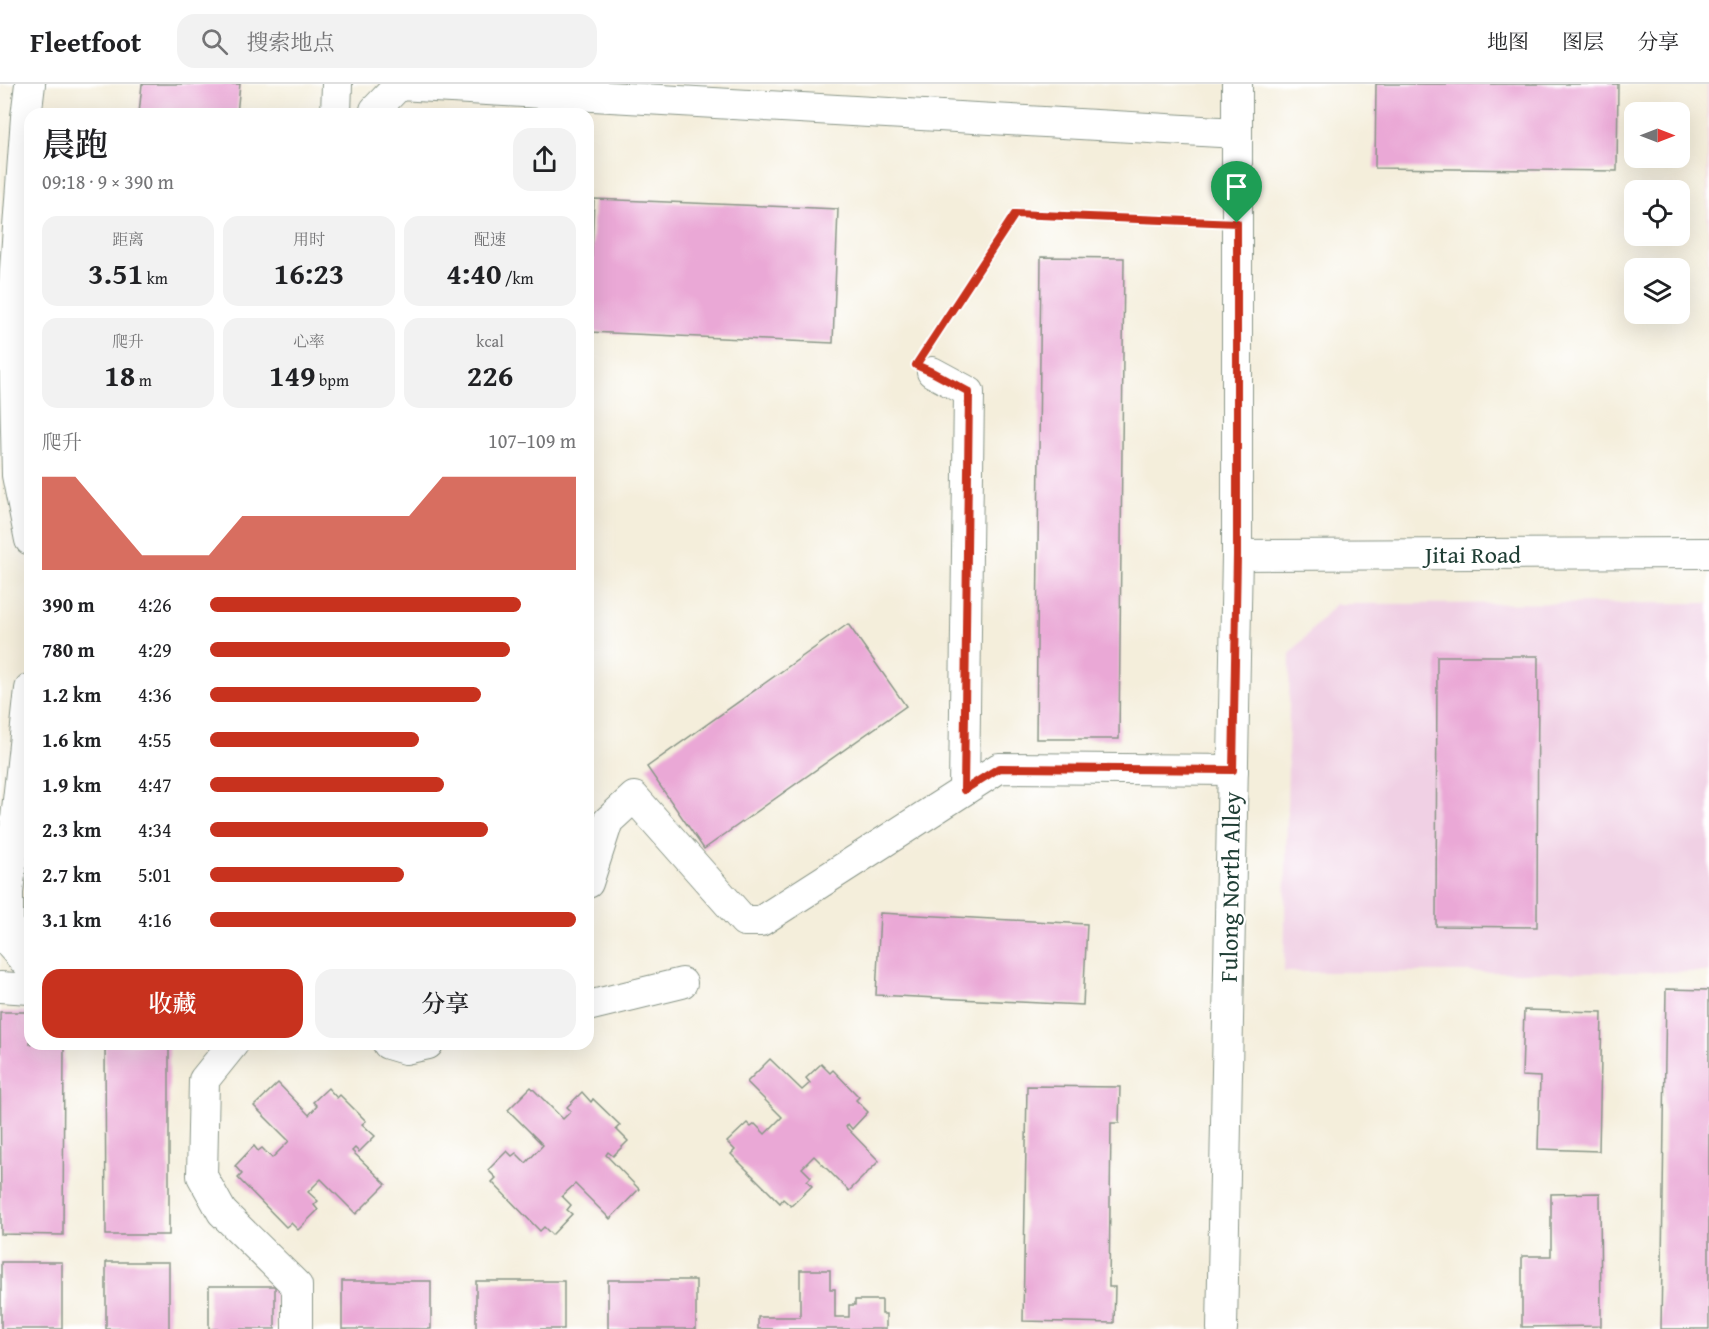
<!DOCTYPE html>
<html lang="zh">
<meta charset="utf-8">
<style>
:root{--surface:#fff;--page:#f2f2f2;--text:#202124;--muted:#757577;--line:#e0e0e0;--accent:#c8321e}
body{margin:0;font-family:"Gentium Book Plus","Noto Serif SC",serif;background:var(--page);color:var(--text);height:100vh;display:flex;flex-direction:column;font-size:22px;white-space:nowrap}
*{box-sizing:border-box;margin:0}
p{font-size:20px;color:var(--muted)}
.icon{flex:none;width:33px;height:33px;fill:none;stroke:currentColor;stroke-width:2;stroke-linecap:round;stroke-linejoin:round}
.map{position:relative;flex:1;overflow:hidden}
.drawer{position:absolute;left:24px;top:24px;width:570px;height:942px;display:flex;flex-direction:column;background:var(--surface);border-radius:18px;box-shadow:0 6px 24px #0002}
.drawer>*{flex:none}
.needle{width:39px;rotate:90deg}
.tools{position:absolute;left:1624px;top:18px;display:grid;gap:12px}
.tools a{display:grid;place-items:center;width:66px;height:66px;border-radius:12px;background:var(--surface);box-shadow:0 6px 24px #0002;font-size:30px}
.pin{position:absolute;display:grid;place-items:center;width:51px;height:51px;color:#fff;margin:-62px -26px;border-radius:50% 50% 50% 0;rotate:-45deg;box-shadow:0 0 6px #0007}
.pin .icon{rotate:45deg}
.round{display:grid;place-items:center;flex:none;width:63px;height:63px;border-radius:18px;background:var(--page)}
.headline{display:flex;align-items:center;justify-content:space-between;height:102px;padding:0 18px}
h1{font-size:33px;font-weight:600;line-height:45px}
.metrics{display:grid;grid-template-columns:repeat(3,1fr);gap:9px;height:102px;padding:6px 18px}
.metrics div{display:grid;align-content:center;border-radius:15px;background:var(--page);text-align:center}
.metrics b{font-size:30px;font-weight:600}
.metrics small{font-size:16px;font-weight:400}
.metrics p{font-size:16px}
.chart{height:168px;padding:12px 18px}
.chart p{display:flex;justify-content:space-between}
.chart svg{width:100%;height:108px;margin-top:6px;fill:var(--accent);opacity:.7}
.cta{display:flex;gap:12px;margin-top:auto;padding:12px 18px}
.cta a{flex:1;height:69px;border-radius:18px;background:var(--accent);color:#fff;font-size:24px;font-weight:600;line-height:69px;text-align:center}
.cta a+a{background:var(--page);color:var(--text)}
ul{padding:0 18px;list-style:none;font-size:20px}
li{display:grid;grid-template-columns:96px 72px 1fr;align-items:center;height:45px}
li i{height:15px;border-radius:8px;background:var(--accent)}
header{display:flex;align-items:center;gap:36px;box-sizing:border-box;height:84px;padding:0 30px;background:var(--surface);border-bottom:2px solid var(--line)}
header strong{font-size:28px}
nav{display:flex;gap:33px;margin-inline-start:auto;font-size:21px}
.search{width:420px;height:54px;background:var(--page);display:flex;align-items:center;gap:15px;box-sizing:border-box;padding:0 21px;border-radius:18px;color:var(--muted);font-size:22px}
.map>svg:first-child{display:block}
.built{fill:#f0d0e4}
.building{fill:#eaa8d6}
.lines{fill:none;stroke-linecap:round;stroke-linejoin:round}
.minor-casing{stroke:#8a9688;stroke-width:32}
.path{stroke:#8a9688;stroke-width:4;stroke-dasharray:1.5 4.5;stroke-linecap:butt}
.minor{stroke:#fff;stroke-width:30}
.route-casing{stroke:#fff;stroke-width:12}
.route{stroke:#c8321e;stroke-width:8}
.labels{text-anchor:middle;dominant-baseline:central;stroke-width:4.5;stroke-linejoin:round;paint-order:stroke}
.street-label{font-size:24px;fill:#1f3d34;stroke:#fff}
</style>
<header>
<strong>Fleetfoot</strong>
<div class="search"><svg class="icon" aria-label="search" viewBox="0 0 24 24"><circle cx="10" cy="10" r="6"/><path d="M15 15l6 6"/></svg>搜索地点</div>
<nav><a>地图</a><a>图层</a><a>分享</a></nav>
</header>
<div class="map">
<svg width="1709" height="1245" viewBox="0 0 1709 1245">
<rect width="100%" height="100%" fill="#fff"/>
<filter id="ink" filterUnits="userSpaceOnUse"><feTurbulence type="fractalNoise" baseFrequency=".0167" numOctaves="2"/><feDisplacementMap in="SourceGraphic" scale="12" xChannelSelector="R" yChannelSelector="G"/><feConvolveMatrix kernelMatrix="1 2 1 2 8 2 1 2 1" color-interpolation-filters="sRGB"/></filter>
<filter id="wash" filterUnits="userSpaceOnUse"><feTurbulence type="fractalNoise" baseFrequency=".008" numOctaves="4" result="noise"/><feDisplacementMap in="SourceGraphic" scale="24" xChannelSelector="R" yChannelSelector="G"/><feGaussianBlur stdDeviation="1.35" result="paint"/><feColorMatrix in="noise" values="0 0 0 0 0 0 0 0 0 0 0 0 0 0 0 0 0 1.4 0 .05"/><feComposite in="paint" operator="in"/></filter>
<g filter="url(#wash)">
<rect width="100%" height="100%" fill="#f4eedb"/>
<g class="built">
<polygon points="1707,0 1709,0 1709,278 1707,7"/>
<polygon points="1709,519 1709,888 1284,888 1290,570 1335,520"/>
</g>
<g id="blocks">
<g class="building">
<polygon points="142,0 240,0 237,30 139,30"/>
<polygon points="1376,0 1618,0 1617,87 1375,84"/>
<polygon points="594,115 838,125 833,259 589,248"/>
<polygon points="1041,173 1124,174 1119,655 1036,655"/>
<polygon points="848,540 906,622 704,765 647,683"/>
<polygon points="1437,572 1538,572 1537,843 1436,842"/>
<polygon points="880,829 1087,840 1083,921 876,911"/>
<polygon points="1666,905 1709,906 1709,1245 1661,1245"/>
<polygon points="1524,926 1602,928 1599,1067 1538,1065 1540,993 1522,992"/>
<polygon points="0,928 30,928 30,960 64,960 63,1151 1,1150"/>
<polygon points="105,960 169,960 169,1151 106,1151"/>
<polygon points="770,975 802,1006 810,999 806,994 821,980 830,989 833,986 859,1013 856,1016 868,1028 852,1045 848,1040 846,1043 879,1077 849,1107 814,1072 802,1084 811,1093 807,1097 812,1102 791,1122 783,1115 780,1119 731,1070 735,1066 727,1058 747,1039 751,1043 755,1040 765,1050 782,1033 747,998"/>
<polygon points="278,999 309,1031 317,1022 313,1018 328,1004 337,1014 340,1011 366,1037 362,1040 375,1052 359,1068 355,1064 352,1067 386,1100 356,1130 321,1095 308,1108 318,1117 314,1121 318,1126 298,1146 291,1139 286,1143 238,1094 242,1090 235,1082 254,1062 258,1067 262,1064 272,1074 289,1057 254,1022"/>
<polygon points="1027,1002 1120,1003 1119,1039 1111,1039 1109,1203 1115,1203 1114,1239 1023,1237"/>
<polygon points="531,1003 563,1035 571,1027 567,1023 582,1008 591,1018 593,1015 620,1041 616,1045 628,1057 613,1072 608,1068 606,1071 639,1105 610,1135 575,1100 562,1112 571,1121 567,1126 572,1130 552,1151 544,1143 540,1147 492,1098 496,1094 488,1086 507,1067 512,1072 516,1069 526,1079 543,1061 508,1026"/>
<polygon points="1600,1109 1601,1242 1522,1243 1522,1172 1551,1172 1551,1110"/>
<rect x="1" y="1178" width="61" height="67"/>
<rect x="106" y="1178" width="63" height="67"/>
<polygon points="800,1186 830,1186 830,1205 835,1205 835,1233 849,1233 849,1221 855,1221 855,1216 882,1216 882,1230 886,1230 886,1245 758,1245 758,1233 800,1233"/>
<rect x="608" y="1196" width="88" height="49"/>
<rect x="342" y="1197" width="89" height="48"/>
<rect x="476" y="1197" width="88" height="48"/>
<rect x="209" y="1202" width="66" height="43"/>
</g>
</g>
</g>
<g filter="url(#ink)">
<use href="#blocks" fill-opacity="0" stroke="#8a9688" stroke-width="1.5"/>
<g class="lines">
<g class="minor-casing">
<g id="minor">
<polyline points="336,30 337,0"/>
<polyline points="375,30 375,26 399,1 1237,49"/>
<polyline points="932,288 969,308 964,706"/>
<polyline points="30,456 17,391 13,213 26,33 30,0"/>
<polyline points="1237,471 1709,469"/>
<polyline points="30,605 8,809 8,858 30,883"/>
<polyline points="588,799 608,737 634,713 744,837 761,837 999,684 1233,686"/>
<polyline points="0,903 30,905"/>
<polyline points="588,922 682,899"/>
<polyline points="233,960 204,996 202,1092 222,1128 297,1202 297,1245"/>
<polyline points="388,960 405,965 428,960"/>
<polyline points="1222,1245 1237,471 1237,0"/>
</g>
</g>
<polyline class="path" points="930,260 1015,130 1209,138"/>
<use href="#minor" class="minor"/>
</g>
</g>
<g class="lines" filter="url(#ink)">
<g class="route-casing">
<polygon id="route" points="1015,130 1237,139 1237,471 1233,686 999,684 964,706 969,308 932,288 916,281"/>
</g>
<use href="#route" class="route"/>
</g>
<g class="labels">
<g class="street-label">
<text x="1473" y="470">Jitai Road</text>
<text transform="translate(1230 803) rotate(-89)">Fulong North Alley</text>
</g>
</g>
</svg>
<div class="tools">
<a><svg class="needle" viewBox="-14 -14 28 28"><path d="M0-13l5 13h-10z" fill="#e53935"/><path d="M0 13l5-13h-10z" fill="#757577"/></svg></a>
<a><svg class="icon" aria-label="locate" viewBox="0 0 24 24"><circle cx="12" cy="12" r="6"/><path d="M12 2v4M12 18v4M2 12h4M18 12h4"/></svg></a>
<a><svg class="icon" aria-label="layers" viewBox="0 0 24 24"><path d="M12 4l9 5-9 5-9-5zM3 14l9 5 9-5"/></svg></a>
</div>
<div class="pin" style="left:1237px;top:139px;background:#1e9e55"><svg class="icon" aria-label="arrive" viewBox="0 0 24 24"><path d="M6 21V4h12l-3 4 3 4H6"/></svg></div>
<section class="drawer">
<div class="headline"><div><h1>晨跑</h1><p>09:18 · 9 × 390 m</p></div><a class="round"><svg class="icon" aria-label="share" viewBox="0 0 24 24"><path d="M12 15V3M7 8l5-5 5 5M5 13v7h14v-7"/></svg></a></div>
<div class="metrics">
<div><p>距离</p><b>3.51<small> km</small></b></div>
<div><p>用时</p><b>16:23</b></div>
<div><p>配速</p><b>4:40<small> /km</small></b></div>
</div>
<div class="metrics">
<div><p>爬升</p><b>18<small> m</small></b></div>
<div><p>心率</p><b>149<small> bpm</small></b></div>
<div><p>kcal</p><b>226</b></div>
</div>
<div class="chart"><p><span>爬升</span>107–109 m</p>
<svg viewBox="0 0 160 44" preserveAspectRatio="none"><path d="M0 44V6L10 6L20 22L30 38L40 38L50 38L60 22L70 22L80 22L90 22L100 22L110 22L120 6L130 6L140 6L150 6L160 6V44z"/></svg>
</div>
<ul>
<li><b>390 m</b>4:26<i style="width:85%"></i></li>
<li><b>780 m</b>4:29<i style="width:82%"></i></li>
<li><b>1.2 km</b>4:36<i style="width:74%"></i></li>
<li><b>1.6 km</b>4:55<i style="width:57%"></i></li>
<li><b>1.9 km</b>4:47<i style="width:64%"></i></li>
<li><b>2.3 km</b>4:34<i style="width:76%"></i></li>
<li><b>2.7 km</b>5:01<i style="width:53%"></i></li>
<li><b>3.1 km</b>4:16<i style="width:100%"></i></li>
</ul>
<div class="cta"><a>收藏</a><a>分享</a></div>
</section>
</div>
